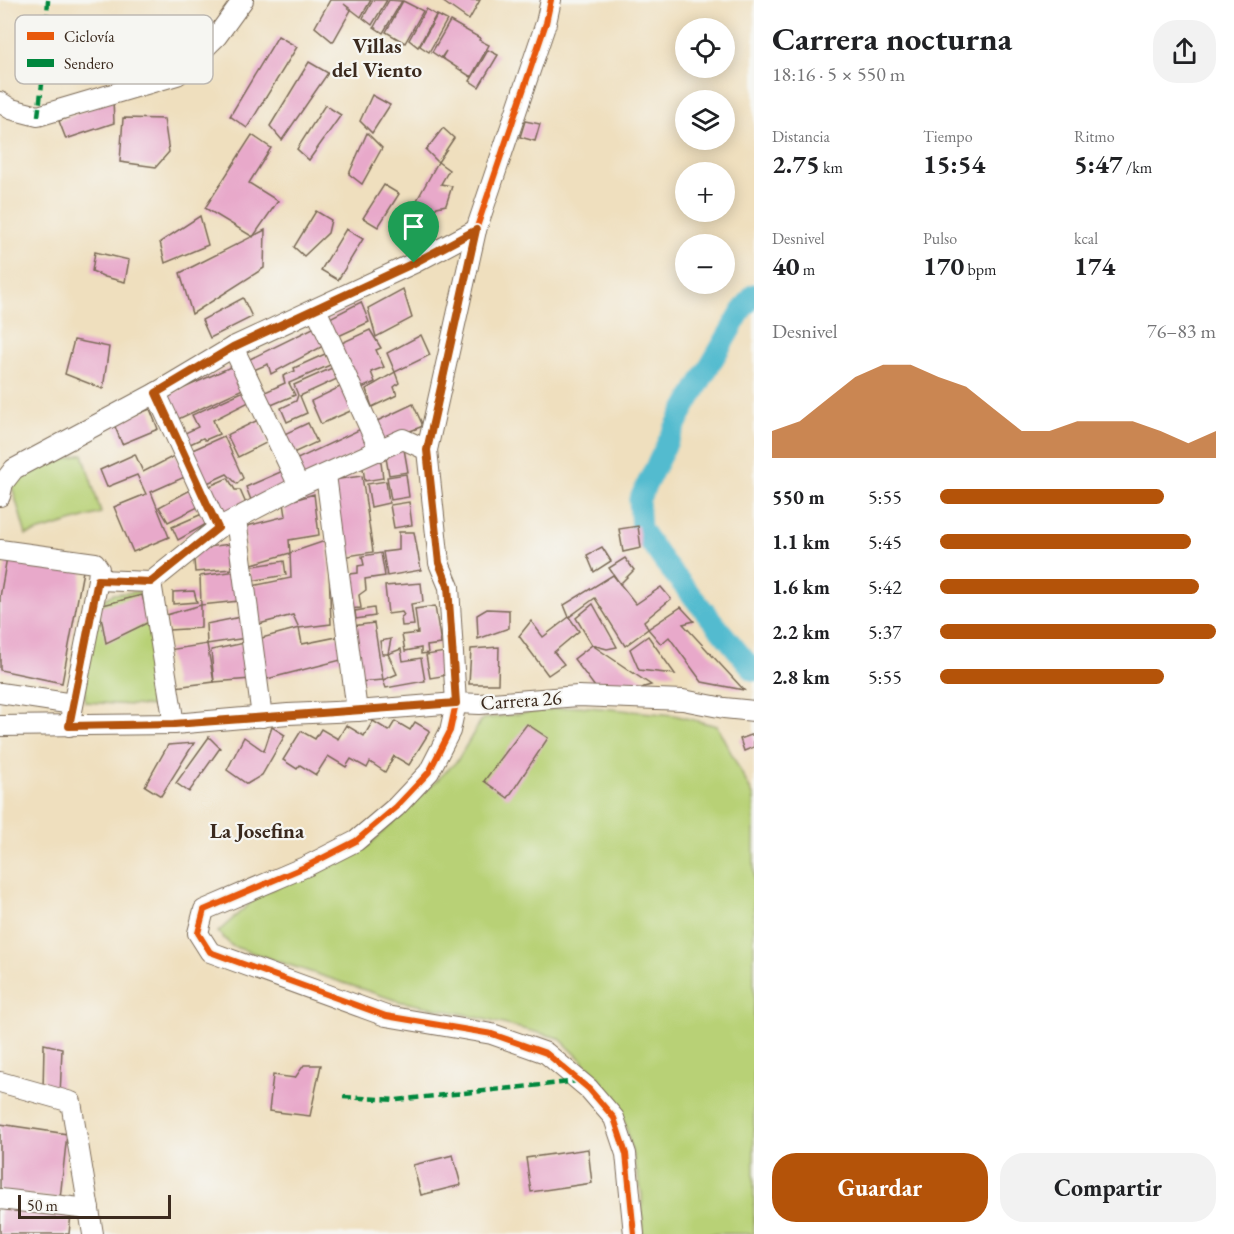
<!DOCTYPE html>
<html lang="es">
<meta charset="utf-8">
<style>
:root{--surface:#fff;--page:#f2f2f2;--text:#202124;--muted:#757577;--accent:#b45309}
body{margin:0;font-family:"EB Garamond",serif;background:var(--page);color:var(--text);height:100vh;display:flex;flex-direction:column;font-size:22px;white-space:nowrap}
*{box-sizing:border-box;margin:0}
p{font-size:20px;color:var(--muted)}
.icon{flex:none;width:33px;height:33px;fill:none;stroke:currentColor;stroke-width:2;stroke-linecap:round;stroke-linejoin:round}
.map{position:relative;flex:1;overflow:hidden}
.panel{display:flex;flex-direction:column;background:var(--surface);width:480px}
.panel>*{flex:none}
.buttons{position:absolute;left:675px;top:18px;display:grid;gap:12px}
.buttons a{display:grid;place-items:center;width:60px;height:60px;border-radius:50%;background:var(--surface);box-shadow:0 3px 15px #0003;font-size:30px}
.scale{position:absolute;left:18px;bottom:15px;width:153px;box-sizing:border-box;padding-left:6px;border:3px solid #3b2a1e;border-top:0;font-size:16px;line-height:21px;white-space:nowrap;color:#3b2a1e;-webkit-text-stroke:4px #f6f6f2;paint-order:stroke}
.pin{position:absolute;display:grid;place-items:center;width:51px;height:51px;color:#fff;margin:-62px -26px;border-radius:50% 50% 50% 0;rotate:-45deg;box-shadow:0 0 6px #0007}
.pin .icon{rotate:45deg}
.round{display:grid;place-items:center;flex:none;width:63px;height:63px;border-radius:24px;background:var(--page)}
.overview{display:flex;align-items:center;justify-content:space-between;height:102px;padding:0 18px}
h1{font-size:33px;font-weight:700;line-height:45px}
.metrics{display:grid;grid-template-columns:repeat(3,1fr);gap:9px;height:102px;padding:6px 18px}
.metrics div{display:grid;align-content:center}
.metrics b{font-size:26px;font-weight:700}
.metrics small{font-size:16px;font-weight:400}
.metrics p{font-size:16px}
.chart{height:168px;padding:12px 18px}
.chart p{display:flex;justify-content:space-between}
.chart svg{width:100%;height:108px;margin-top:6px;fill:var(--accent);opacity:.7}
.cta{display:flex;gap:12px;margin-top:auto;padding:12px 18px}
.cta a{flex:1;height:69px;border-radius:24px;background:var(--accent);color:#fff;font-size:24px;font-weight:700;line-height:69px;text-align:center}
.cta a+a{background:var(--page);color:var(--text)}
ul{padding:0 18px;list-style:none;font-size:20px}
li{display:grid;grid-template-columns:96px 72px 1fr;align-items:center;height:45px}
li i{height:15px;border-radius:8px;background:var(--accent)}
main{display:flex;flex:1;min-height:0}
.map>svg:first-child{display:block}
.green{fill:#b8d176;stroke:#7a7e4a;stroke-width:1.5}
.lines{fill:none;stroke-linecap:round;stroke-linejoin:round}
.canal{stroke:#52bbcf;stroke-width:21}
.building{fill:#e8a9ca}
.street-casing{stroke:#7a6956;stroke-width:22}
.street{stroke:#fff;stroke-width:20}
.quiet{stroke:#00873e;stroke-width:4.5;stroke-dasharray:9 4.5;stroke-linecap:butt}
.cycleway-casing{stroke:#f6f6f2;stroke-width:10}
.cycleway{stroke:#e8590c;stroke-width:6}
.route-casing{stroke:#fff;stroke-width:12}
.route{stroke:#b45309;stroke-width:8}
.labels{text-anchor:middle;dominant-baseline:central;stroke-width:4.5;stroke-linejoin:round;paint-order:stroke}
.street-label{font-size:20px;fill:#3b2a1e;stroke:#f6f6f2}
.neighbourhood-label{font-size:21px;font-weight:bold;fill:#3b2a1e;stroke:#f6f6f2}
.key{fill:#f6f6f2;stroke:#beb9b2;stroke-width:1.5}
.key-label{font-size:16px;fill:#3b2a1e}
</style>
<main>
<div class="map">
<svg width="754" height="1234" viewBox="0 0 754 1234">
<rect width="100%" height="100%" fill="#f6f6f2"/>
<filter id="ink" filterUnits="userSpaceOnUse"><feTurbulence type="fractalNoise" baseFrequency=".0167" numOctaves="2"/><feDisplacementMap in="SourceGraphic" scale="12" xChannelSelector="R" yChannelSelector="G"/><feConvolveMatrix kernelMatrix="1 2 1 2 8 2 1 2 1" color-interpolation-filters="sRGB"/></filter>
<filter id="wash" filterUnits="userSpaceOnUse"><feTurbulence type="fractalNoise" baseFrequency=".008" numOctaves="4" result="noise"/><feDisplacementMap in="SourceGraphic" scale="24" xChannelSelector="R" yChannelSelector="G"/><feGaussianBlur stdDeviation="1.35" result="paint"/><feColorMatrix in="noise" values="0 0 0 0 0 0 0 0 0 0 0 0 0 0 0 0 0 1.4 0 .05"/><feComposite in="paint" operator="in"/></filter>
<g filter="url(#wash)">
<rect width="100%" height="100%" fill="#efdfbe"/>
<g class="green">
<polygon points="83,454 101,513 26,535 9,476"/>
<polygon points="149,591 163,707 85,702 84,678 97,604 113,594"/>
<polygon points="578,706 674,715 717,726 754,797 754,1234 642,1234 642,1194 624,1119 598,1076 559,1038 459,1013 398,1001 232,946 218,932 259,895 369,845 457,761 482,719"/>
</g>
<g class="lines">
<polyline class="canal" points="754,294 742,310 680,417 639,500 641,529 664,562 754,671"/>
</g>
<g id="blocks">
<g class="building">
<polygon points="330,0 371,0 361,17 344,4 351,10 333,42 315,27"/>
<polygon points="373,0 387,0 372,25 363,18"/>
<polygon points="389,0 402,1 383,33 374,27"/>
<polygon points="443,0 480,0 469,20 442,1"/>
<polygon points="403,1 423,11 405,43 386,32"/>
<polygon points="426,9 436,15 418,47 409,40"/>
<polygon points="437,15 447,20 429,52 420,46"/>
<polygon points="450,21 480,38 479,40 489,45 471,77 442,58 446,51 441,58 432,52"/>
<polygon points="278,36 297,47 247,128 230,116"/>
<polygon points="488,50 498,55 479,87 470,81"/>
<polygon points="309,62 328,73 282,140 270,126"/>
<polygon points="372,95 390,105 372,133 360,121"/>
<polygon points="113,99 114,123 66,139 59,121"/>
<polygon points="325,105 341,115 309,160 297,149"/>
<polygon points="123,118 164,119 169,152 156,167 120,162"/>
<polygon points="525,121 540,124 535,141 520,137"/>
<polygon points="443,128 454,138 438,162 426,150"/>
<polygon points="367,133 382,148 362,184 349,174"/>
<polygon points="252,135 271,148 249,183 278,201 253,237 205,208"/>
<polygon points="438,162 449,170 441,184 452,186 446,205 437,207 431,213 416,202"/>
<polygon points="384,185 399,194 378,227 363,218"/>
<polygon points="316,211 331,220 328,233 304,256 294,247"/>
<polygon points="200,216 208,245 165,263 160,242"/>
<polygon points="346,229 363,239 338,280 321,270"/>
<polygon points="265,230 264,268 192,314 180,273"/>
<polygon points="95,252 129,260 125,282 105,277 92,271"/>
<polygon points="403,289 412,318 376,337 368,308"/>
<polygon points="243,298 252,317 210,338 202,320"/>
<polygon points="361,302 369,322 332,339 324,321"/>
<polygon points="315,327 325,345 271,374 268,364 249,372 246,361"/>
<polygon points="370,330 381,348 376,350 384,367 371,372 375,382 355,391 335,346"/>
<polygon points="421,335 430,355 395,372 387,353"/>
<polygon points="74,340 109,347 103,389 65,374"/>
<polygon points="325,354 330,365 289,383 295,395 269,406 263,393 285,383 283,376 295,371 294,368"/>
<polygon points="235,365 245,388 174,421 164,397"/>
<polygon points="332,368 337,379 300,396 307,413 287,422 281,408 296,401 298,395 294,385"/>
<polygon points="395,372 399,383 394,387 397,395 372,407 366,389"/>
<polygon points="344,385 355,409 321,424 311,401"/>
<polygon points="244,391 249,402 213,420 219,434 205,440 203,438 188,445 183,434 198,427 192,415"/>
<polygon points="413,404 423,426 382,442 375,422"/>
<polygon points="150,409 158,429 122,444 114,424"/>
<polygon points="258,420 268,442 238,457 227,435"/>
<polygon points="308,423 317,442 289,455 280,436"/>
<polygon points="365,427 373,446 302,480 293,461"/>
<polygon points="224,436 243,478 237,484 227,474 203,485 188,452"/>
<polygon points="404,449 408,472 389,475 385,452"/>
<polygon points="135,454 143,472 176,455 187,476 151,492 169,537 133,552 114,507 146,494 137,475 107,487 100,470"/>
<polygon points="380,455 383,478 365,481 362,462"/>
<polygon points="285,470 290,483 251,500 246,487"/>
<polygon points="406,474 409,497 391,500 387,477"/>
<polygon points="362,476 373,552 342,557 332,480"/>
<polygon points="228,478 235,490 240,490 247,506 219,518 205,488"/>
<polygon points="386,481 389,503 371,507 367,484"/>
<polygon points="194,488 202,505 168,522 159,507"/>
<polygon points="314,494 319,535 289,540 290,553 328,540 331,624 299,628 293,615 259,624 252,586 291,578 290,553 249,565 243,527 286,516 284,503"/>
<polygon points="409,502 412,525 394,528 390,505"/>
<polygon points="202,514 208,523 178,540 172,527"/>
<polygon points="638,526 641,548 623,552 619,529"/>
<polygon points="399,532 414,532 421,570 387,576 383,552 399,550"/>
<polygon points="230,544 232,569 195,572 193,549"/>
<polygon points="602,547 611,561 594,572 587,555"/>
<polygon points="381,553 385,576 365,579 366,590 359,595 361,608 346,609 342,575 358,573 358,566 364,565 362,556"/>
<polygon points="7,557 83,571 62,683 0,670 0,597"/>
<polygon points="625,558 634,570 620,584 609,568"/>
<polygon points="284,561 286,575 251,581 248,567"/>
<polygon points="237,571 239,601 201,605 200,576"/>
<polygon points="613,575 636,604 661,587 671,599 644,621 648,629 625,646 595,598 569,617 564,605"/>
<polygon points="421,583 423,602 411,604 414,625 402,626 401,617 404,615 402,612 388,614 385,586"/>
<polygon points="194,591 197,602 173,604 173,592"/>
<polygon points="142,595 149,622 106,643 99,606"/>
<polygon points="593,604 617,647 607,649 592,645 651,685 644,687 635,692 598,691 574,659 592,645 576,618"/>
<polygon points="201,605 201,628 169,630 166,615"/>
<polygon points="435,606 441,644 427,646 428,653 421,654 421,648 405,651 402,635 418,633 415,609"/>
<polygon points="681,607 694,621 683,624 744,690 702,682 669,637 661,644 648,629"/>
<polygon points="374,608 375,616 356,619 355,611"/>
<polygon points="487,609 509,610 509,628 478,639 477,615"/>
<polygon points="246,616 246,638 207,644 206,624"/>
<polygon points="569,617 579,631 554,652 564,664 548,675 519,636 531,621 543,637"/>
<polygon points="374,623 383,680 358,682 352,626"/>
<polygon points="299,628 302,644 342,636 345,659 263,680 258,639"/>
<polygon points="648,636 675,674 639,670 630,649"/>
<polygon points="391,639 388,654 382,654 380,641"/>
<polygon points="249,642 251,679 214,682 211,650"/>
<polygon points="207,644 214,682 175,687 168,650"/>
<polygon points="499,647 498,684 469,684 471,649"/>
<polygon points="401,649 403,661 421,658 425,681 386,688 383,680 397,674 388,654"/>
<polygon points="445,652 448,675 430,678 426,655"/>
<polygon points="373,721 389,731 395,721 410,730 415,722 430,731 409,765 394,756 385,772 370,762 367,768 351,759 346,767 328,756 316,775 300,765 297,769 283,760 301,731 315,739 321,729 338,739 346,725 364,736"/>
<polygon points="527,724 548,738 508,798 484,781"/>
<polygon points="272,727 285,735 262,775 247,784 227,770 244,737 264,751"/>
<polygon points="754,734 754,747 744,751 740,739"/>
<polygon points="209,737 220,748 189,792 176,783"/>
<polygon points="194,743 161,796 145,786 168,745"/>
<polygon points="44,1044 62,1048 60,1097 43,1091"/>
<polygon points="304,1065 321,1065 310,1116 269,1111 273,1075 295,1078"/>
<polygon points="0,1124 67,1134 60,1199 0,1191"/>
<polygon points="588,1149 592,1183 531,1192 526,1158"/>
<polygon points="453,1155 461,1185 421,1195 413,1165"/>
<polygon points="0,1207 71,1214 69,1234 0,1234"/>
</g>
</g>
</g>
<g filter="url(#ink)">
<use href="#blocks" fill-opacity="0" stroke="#7a6956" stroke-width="1.5"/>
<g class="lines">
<g class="street-casing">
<g id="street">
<polyline points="551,0 546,23 476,230 427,450 439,563 449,587 456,703 450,731 429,772 396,807 356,841 307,866 204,910 198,933 210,952 386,1016 492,1034 546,1053 589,1089 614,1118 626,1154 634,1234"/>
<polyline points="0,102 11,109 38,116 177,75 217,36 243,0"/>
<polyline points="316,309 380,451"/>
<polyline points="233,347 299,486"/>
<polyline points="156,393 218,528"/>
<polyline points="326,475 357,711"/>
<polyline points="0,496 3,483 14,469 156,393 233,347 414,263 476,230"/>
<polyline points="236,519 262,717"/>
<polyline points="0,550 95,563 99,569 98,580 69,726"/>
<polyline points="98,580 151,582 218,528 299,486 403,439 427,450"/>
<polyline points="151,582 174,724"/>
<polyline points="0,693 73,704"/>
<polyline points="0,726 174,724 288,714 357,711 456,703 480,704 578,696 683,700 724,708 754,711"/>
<polyline points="0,1082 71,1102 93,1234"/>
<polyline points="0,1199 89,1209"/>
</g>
</g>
<use href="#street" class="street"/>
<g class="quiet">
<polyline points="38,116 44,68 48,0"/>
<polyline points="343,1097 396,1100 580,1081"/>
</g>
<g class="cycleway-casing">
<polyline id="cycleway" points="551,0 546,23 476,230 427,450 439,563 449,587 456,703 450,731 429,772 396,807 356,841 307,866 204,910 198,933 210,952 386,1016 492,1034 546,1053 589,1089 614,1118 626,1154 634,1234"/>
</g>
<use href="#cycleway" class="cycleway"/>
</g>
</g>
<g class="lines" filter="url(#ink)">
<g class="route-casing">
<polygon id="route" points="476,230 427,450 439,563 448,586 456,703 174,724 69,726 98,580 151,582 218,528 156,393 233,347 414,263"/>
</g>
<use href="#route" class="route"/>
</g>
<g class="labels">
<g class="street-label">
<text transform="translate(521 700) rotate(-4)">Carrera 26</text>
</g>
<g class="neighbourhood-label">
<text x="377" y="45">Villas<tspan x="377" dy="24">del Viento</tspan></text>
<text x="257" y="830">La Josefina</text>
</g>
</g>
<rect x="15" y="15" width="198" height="69" rx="9" class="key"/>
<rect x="27" y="32" width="27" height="8" fill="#e8590c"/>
<rect x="27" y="59" width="27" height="8" fill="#00873e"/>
<g class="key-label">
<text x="64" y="42">Ciclovía</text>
<text x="64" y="69">Sendero</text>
</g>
</svg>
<div class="buttons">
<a><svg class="icon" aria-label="locate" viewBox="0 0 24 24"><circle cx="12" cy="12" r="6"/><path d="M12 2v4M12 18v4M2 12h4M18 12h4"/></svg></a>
<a><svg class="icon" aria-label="layers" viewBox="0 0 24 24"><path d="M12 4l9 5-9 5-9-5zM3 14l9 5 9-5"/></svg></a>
<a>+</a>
<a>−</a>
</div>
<div class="scale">50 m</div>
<div class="pin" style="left:414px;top:263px;background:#1e9e55"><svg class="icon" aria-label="arrive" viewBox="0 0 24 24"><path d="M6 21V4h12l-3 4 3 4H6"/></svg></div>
</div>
<section class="panel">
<div class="overview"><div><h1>Carrera nocturna</h1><p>18:16 · 5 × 550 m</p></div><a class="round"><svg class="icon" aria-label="share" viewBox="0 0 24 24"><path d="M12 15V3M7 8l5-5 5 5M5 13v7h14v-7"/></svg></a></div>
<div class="metrics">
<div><p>Distancia</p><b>2.75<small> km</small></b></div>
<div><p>Tiempo</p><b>15:54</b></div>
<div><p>Ritmo</p><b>5:47<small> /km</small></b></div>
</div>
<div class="metrics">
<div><p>Desnivel</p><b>40<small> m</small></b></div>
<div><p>Pulso</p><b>170<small> bpm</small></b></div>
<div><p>kcal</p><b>174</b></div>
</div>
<div class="chart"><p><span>Desnivel</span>76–83 m</p>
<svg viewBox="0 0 160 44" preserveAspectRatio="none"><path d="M0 44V33L10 29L20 20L30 11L40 6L50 6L60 11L70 15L80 24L90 33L100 33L110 29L120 29L130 29L140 33L150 38L160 33V44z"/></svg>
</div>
<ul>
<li><b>550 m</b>5:55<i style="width:81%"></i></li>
<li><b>1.1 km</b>5:45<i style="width:91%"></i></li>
<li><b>1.6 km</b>5:42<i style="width:94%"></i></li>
<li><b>2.2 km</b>5:37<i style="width:100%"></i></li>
<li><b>2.8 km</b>5:55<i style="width:81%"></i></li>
</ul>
<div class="cta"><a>Guardar</a><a>Compartir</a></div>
</section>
</main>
